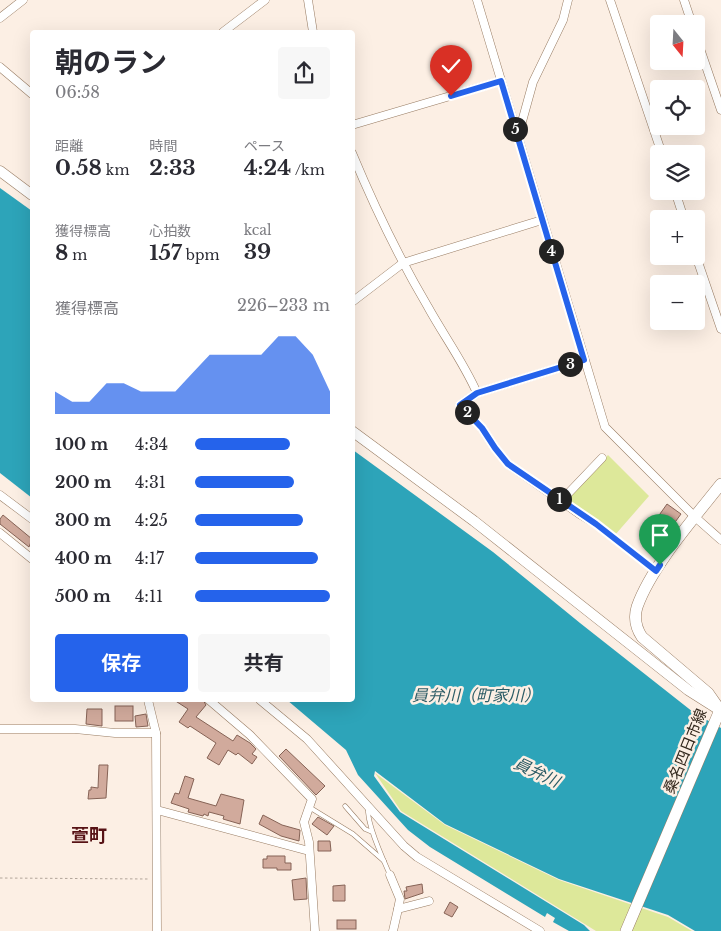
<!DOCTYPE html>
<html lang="ja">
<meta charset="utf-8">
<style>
:root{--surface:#fff;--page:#f7f7f7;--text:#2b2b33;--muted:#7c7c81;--accent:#2563eb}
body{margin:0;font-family:"Libre Baskerville","Noto Sans JP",serif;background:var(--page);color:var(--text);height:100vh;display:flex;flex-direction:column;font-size:19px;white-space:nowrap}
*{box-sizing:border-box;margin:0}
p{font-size:16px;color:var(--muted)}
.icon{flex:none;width:28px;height:28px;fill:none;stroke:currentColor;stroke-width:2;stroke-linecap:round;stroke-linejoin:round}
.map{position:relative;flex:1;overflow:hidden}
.sheet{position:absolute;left:30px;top:30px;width:325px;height:672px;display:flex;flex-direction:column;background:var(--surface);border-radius:5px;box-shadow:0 5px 20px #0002}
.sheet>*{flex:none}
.needle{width:32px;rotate:162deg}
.controls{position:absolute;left:650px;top:15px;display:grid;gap:10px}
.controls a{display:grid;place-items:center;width:55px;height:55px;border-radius:5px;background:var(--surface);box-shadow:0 5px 20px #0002;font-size:25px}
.pin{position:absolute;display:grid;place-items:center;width:42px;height:42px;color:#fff;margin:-51px -21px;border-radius:50% 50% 50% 0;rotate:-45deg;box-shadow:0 0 5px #0007}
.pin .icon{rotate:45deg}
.km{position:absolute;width:25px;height:25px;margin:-12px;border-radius:50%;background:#222;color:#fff;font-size:14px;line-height:25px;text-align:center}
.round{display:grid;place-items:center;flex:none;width:52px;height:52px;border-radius:5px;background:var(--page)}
.head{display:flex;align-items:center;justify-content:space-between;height:85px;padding:0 25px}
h1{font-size:28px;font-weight:700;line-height:38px}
.metrics{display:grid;grid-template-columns:repeat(3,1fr);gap:8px;height:85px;padding:5px 25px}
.metrics div{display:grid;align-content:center}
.metrics b{font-size:21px;font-weight:700}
.metrics small{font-size:14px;font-weight:400}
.metrics p{font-size:14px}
.chart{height:140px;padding:10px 25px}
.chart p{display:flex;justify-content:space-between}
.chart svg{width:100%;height:90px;margin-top:5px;fill:var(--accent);opacity:.7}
.action{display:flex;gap:10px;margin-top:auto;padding:10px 25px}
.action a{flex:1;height:58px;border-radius:5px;background:var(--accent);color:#fff;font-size:20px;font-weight:700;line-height:58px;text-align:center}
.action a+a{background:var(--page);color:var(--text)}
ul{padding:0 25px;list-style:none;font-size:16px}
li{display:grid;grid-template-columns:80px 60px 1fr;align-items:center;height:38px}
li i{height:12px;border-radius:6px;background:var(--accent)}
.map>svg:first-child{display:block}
.green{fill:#dde89a}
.water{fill:#2da4b9}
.building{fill:#d1aa9c;stroke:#866356}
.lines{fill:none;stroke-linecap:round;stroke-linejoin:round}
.service-casing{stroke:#987c63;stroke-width:5}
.minor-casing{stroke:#987c63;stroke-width:9}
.tertiary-casing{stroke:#987c63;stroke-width:11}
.secondary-casing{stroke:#987c63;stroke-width:12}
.path{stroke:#b2a59a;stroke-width:1;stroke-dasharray:2.5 2.5;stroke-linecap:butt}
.service{stroke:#fff;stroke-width:4}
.minor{stroke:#fff;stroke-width:8}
.tertiary{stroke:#fff;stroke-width:10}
.secondary{stroke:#fff;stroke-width:11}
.route-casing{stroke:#fff;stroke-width:10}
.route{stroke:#2563eb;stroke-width:6}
.labels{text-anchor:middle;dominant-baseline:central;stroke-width:5;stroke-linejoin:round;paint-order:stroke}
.street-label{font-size:15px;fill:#33281d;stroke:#fcefe4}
.water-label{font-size:16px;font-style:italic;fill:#2b5b65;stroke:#fcefe4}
.quarter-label{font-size:18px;font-weight:bold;fill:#571215;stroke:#fcefe4}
</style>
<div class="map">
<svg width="721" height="931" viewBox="0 0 721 931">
<rect width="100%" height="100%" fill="#fcefe4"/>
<g class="green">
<polygon points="608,455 649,496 615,535 568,503 568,497"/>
<polygon points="375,773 445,825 559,880 668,917 692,931 596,931 401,811"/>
</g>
<g class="water">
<polygon points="0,188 32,211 32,498 0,473"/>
<polygon points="353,450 493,552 580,623 693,712 721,728 721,931 695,931 668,915 559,879 445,824 375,771 374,776 400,812 584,925 590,931 569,931 553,922 555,918 547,913 545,917 430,847 408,830 358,775 346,750 287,700 352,700"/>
</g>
<g class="building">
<polygon points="667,504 681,514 665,536 658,531 661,526 655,521"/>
<polygon points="3,515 32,539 29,547 0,524 0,519"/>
<polygon points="174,700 203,700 206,705 196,717 233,741 237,735 250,743 256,749 252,754 257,757 252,764 238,753 236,755 228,750 219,765 207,758 216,743 190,726 188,728 179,722 188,709"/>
<rect x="115" y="706" width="18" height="15"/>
<polygon points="87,709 102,709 102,726 86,724"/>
<polygon points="146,714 148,726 136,727 135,716"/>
<polygon points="286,749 325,786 316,795 279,756"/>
<polygon points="99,765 108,765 106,798 88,799 89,790 91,790 91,787 98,788"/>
<polygon points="185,776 194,779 188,798 216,806 221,794 244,800 240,824 223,819 224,816 209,812 208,816 204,814 203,816 188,812 189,809 171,803 175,793 179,794"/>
<polygon points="263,815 282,825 300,830 299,841 281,836 259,824"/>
<polygon points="318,817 334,826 327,835 312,824"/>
<polygon points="318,841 330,841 331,851 318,851"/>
<polygon points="267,856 285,856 285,863 291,863 291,870 277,870 277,868 263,868 263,859 267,859"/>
<polygon points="306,878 307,899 294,900 292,880"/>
<polygon points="422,884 423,893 405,899 404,891 407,891 406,887"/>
<polygon points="345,885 345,901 333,901 333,886"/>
<polygon points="450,902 458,907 452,917 444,913"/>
<rect x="337" y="920" width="19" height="9"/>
</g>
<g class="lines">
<g class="service-casing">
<g id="service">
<polyline points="345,806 365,829 372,832"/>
<polyline points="309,807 353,834 384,861"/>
<path d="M368,807C366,823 383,859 390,875"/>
</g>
</g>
<g class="minor-casing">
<g id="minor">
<polyline points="308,0 313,32"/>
<polyline points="477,0 605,427 695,517 721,540"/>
<polyline points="610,0 662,154"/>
<polyline points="684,0 692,24"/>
<polyline points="0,18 23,0"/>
<polyline points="223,32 265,0"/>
<polyline points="696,37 721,110"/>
<polyline points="0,67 32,94"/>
<polyline points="352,125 501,81"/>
<polyline points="518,136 533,82 563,20 568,0"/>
<path d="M352,153C374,206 399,258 428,307C444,336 464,363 477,393"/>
<polyline points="675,191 684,219"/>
<polyline points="696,256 721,329"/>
<polyline points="352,302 403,263 542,220"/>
<polyline points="584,360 477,393 460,405 482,428 495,448 508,464 581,515 596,524 656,571"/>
<polyline points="0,495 32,519"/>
<polyline points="561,501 602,458"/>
<polyline points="0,533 32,559"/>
<polyline points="148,700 156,733"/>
<polyline points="209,700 250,735 312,799 304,822 309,842 315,931"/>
<polyline points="260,700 307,739 404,846 417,857 540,931"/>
<polyline points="0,729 75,729 115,733 156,733 157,931"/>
<polyline points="157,810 309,851"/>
<polyline points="390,875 400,899 398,909"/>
<polyline points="393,931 398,909 429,901"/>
</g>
</g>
<g class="tertiary-casing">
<g id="tertiary">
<polyline points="0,171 32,195"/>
<polyline points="352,431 474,521 688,690 718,709"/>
</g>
</g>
<g class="secondary-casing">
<path id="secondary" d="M626,931L720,710L708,693L642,637C636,628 634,617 637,607C651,567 694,518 721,484"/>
</g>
<polyline class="path" points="0,878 149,879"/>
<use href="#service" class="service"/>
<use href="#minor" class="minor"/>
<use href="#tertiary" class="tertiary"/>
<use href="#secondary" class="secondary"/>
</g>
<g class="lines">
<g class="route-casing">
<polyline id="route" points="451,96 501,81 584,360 477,393 460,405 482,428 495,448 508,464 596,524 656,571 660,565"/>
</g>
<use href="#route" class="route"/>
</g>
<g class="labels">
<g class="street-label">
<text transform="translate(685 751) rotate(-68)">桑名四日市線</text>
</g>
<g class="water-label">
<text x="476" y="695">員弁川（町家川）</text>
<text transform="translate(537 772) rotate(25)">員弁川</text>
</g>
<g class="quarter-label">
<text x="89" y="836">萱町</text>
</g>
</g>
</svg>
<div class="controls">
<a><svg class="needle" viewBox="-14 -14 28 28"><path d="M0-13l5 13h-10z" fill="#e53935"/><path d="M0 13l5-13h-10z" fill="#7c7c81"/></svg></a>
<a><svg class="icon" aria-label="locate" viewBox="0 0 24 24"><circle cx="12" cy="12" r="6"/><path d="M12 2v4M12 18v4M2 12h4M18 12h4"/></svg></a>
<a><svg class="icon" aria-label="layers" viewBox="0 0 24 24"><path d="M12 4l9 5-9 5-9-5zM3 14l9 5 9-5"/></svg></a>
<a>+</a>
<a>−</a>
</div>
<div class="pin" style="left:660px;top:565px;background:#1e9e55"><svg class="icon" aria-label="arrive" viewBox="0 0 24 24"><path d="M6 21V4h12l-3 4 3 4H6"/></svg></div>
<div class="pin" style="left:451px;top:96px;background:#d93025"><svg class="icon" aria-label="check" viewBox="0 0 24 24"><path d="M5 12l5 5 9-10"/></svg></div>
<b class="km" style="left:559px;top:499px">1</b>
<b class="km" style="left:467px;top:412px">2</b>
<b class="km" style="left:570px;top:364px">3</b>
<b class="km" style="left:551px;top:251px">4</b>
<b class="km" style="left:515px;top:129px">5</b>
<section class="sheet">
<div class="head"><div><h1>朝のラン</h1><p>06:58</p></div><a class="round"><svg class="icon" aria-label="share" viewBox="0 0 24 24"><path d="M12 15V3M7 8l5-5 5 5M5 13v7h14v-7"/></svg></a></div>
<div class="metrics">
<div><p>距離</p><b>0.58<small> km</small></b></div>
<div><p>時間</p><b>2:33</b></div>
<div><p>ペース</p><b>4:24<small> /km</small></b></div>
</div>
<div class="metrics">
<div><p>獲得標高</p><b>8<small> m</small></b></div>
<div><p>心拍数</p><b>157<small> bpm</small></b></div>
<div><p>kcal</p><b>39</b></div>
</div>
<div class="chart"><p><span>獲得標高</span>226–233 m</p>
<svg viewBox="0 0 160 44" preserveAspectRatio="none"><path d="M0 44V33L10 38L20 38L30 29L40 29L50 33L60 33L70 33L80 24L90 15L100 15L110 15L120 15L130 6L140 6L150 15L160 33V44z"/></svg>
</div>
<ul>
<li><b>100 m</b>4:34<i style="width:70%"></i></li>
<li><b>200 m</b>4:31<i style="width:73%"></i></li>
<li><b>300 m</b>4:25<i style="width:80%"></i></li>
<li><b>400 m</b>4:17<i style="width:91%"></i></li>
<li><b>500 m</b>4:11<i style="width:100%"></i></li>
</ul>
<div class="action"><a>保存</a><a>共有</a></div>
</section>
</div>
